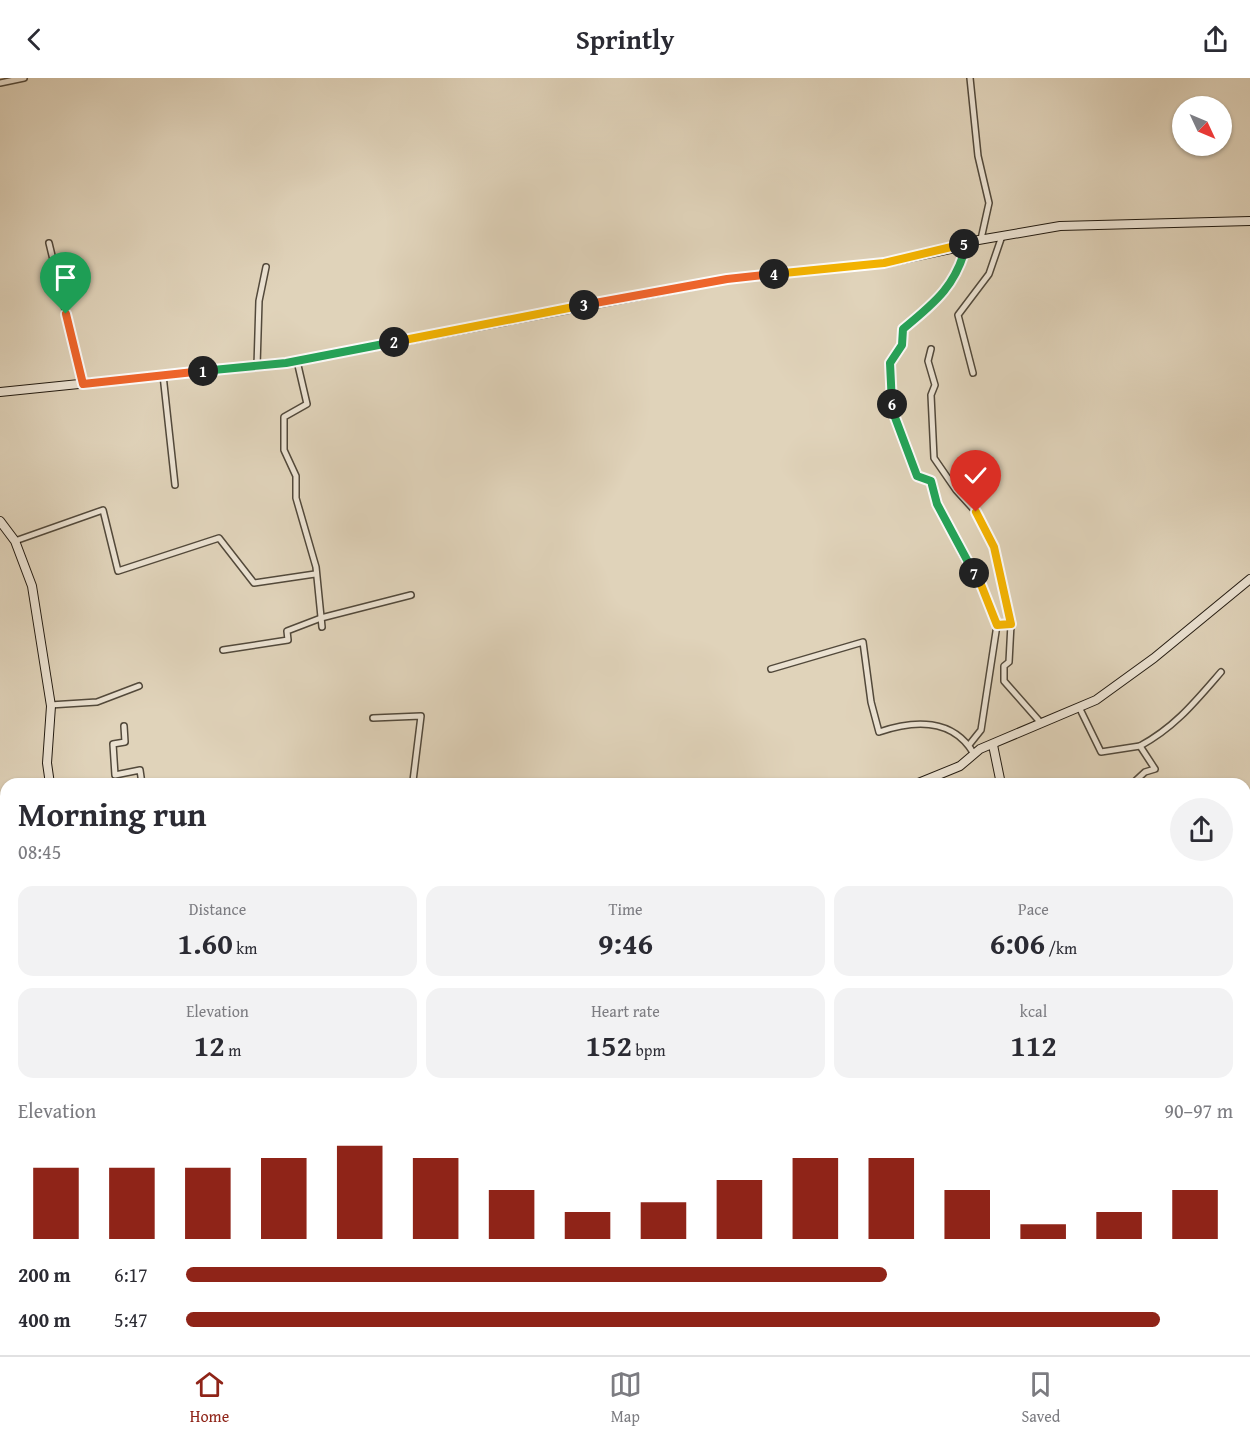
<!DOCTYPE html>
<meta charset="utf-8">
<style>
:root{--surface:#fff;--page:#f2f2f3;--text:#2b2b33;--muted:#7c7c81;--line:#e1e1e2;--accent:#8f2418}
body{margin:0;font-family:"Gentium Book Plus",serif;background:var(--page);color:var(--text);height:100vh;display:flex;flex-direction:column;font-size:22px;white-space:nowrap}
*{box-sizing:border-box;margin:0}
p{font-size:20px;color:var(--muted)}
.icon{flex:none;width:33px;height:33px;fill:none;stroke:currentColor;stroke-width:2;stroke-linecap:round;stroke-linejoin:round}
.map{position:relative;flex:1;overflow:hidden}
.drawer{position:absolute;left:0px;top:700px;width:1251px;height:578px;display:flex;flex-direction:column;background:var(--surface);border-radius:18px 18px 0 0;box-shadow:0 2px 4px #0004}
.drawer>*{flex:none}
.needle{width:39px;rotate:134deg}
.controls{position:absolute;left:1172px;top:18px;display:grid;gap:12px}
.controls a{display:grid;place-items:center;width:60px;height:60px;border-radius:50%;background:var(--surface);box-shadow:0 2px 4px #0004;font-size:30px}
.pin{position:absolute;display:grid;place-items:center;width:51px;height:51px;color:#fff;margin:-62px -26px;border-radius:50% 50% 50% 0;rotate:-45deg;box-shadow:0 0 6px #0007}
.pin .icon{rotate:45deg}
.km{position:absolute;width:30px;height:30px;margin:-15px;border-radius:50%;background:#222;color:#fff;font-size:16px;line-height:30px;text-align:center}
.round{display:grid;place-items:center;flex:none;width:63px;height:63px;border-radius:32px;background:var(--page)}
.overview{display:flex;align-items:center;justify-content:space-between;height:102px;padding:0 18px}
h1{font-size:33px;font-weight:700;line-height:45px}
.figures{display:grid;grid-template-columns:repeat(3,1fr);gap:9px;height:102px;padding:6px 18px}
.figures div{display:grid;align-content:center;border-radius:15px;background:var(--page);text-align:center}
.figures b{font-size:30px;font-weight:700}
.figures small{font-size:16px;font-weight:400}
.figures p{font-size:16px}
.chart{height:168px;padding:12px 18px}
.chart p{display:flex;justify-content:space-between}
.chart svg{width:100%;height:108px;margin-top:6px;stroke:var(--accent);stroke-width:6}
ul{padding:0 18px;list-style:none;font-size:20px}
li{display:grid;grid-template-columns:96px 72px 1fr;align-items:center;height:45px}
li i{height:15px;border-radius:8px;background:var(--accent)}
header{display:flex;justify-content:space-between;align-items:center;height:78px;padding:0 18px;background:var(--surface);font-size:27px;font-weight:700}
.tab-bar{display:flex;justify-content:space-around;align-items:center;height:84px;border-top:2px solid var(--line);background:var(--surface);font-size:16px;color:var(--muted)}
.tab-bar a{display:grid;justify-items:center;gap:3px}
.tab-bar .current{color:var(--accent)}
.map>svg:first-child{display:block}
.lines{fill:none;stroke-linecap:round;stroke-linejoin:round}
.street-casing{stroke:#52493b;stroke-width:8}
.secondary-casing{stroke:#231b11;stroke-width:10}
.street{stroke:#ebe2d2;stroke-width:5}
.secondary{stroke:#ebe2d2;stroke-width:8}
.split-1-casing{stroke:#fff;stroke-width:12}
.split-2-casing{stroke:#fff;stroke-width:12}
.split-3-casing{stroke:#fff;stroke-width:12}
.split-4-casing{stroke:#fff;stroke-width:12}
.split-5-casing{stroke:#fff;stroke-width:12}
.split-6-casing{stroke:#fff;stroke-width:12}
.split-7-casing{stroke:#fff;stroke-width:12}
.split-8-casing{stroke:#fff;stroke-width:12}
.split-1{stroke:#f0652b;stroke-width:8}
.split-2{stroke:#22a559;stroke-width:8}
.split-3{stroke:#f5b400;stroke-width:8}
.split-4{stroke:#f0652b;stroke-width:8}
.split-5{stroke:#f5b400;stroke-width:8}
.split-6{stroke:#22a559;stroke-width:8}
.split-7{stroke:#22a559;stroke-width:8}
.split-8{stroke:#f5b400;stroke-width:8}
</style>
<header><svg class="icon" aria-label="back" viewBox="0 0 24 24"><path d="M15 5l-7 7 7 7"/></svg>Sprintly<svg class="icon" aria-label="share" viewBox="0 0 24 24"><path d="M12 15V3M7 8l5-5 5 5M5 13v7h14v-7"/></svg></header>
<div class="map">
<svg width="1250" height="1277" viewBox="0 0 1250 1277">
<rect width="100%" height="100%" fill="#e0d3ba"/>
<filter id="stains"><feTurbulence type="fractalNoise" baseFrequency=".00333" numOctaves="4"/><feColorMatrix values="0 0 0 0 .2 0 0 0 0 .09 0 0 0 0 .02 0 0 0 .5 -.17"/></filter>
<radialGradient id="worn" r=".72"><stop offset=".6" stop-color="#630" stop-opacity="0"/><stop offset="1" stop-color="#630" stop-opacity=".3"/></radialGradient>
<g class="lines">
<g class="street-casing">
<g id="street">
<polyline points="970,0 978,78 989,125 981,161"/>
<polyline points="0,5 24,0"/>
<path d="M967,164C956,207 936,224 903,251L902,267L890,285L893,334L917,397L931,403L937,426L968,488L980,504L997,547L981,652L969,667"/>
<polyline points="49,165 83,306"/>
<polyline points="931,271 928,283 935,307 931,317 934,380 956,412 976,434 994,469 1011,546"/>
<polyline points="297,283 307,326 284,339 284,372 296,398 296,420 316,489 322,549"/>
<polyline points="257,288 259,223 266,189"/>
<polyline points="973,295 958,237 989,196 1002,158"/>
<polyline points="163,297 175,407"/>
<polyline points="15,463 103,432 118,493 219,460 254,505 315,496"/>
<polyline points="997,547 1011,546 1009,584 1004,588 1004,603 1041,645"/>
<polyline points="223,572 288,562 287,553 321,540 411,517"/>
<path d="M771,591L863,564L871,624L879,654C914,642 953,640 974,676"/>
<polyline points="50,627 97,624 139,608"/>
<polyline points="1079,629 1101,674 1140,668"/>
<polyline points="373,640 421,638 413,703 407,706"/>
<polyline points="124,648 125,664 113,666 115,697 140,692 142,706"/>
<path d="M1132,706L1145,694L1155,691L1140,668C1175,649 1195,624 1221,594"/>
<polyline points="0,749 6,748"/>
<polyline points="1245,958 1250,953"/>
<polyline points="0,974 6,972"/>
<polyline points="379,1277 384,1272"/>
</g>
</g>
<g class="secondary-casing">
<g id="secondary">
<polyline points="0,314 286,285 727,201 884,185 960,169 967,164 1060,148 1250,143"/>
<polyline points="0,443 15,463 32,508 51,628 47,685 50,706"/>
<polyline points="993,667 1001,706"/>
<polyline points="916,706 960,688 980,671 1096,622 1154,580 1250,501"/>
<polyline points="0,840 6,840"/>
<polyline points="1245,1091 1250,1098"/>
<polyline points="1245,1183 1250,1178"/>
<polyline points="972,1272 974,1277"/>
<polyline points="1125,1272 1129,1277"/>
<polyline points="1051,1277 1061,1272"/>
<polyline points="1155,1277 1163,1272"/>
</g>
</g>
<use href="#street" class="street"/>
<use href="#secondary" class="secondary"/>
</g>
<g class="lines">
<g class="split-1-casing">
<polyline id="split-1" points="66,236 83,306 203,293"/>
</g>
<g class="split-2-casing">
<polyline id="split-2" points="203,293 286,285 394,264"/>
</g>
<g class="split-3-casing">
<polyline id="split-3" points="394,264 584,227"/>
</g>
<g class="split-4-casing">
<polyline id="split-4" points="584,227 727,201 774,196"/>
</g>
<g class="split-5-casing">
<polyline id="split-5" points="774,196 884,185 964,166"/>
</g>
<g class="split-6-casing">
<path id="split-6" d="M892,326L890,285L902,267L903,251C936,224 957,207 967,164L964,166"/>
</g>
<g class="split-7-casing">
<polyline id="split-7" points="892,326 893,334 917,398 931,403 937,426 974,495"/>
</g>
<g class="split-8-casing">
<polyline id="split-8" points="974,495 980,504 997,547 1011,546 994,469 976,434"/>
</g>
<use href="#split-1" class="split-1"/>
<use href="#split-2" class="split-2"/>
<use href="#split-3" class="split-3"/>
<use href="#split-4" class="split-4"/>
<use href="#split-5" class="split-5"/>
<use href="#split-6" class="split-6"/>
<use href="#split-7" class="split-7"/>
<use href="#split-8" class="split-8"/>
</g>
<rect width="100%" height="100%" filter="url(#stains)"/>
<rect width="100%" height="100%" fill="url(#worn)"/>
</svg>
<div class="controls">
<a><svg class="needle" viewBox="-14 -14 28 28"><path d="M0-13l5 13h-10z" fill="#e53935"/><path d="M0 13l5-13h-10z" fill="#7c7c81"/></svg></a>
</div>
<div class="pin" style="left:66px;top:236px;background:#1e9e55"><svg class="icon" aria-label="arrive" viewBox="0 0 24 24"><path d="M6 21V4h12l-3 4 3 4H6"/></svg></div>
<div class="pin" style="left:976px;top:434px;background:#d93025"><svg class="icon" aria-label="check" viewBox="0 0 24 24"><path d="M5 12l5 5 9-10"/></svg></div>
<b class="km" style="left:203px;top:293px">1</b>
<b class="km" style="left:394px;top:264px">2</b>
<b class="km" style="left:584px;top:227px">3</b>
<b class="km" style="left:774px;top:196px">4</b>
<b class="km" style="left:964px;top:166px">5</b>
<b class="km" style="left:892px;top:326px">6</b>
<b class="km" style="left:974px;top:495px">7</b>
<section class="drawer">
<div class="overview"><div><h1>Morning run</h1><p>08:45</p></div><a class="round"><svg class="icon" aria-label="share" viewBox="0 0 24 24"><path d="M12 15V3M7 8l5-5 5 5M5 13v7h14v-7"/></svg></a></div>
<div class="figures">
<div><p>Distance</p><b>1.60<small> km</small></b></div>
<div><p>Time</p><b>9:46</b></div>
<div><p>Pace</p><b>6:06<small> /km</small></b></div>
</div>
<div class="figures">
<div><p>Elevation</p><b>12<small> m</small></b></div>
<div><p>Heart rate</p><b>152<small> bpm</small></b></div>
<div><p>kcal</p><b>112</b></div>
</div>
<div class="chart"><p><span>Elevation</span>90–97 m</p>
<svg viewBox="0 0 160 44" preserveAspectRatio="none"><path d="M5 44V15M15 44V15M25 44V15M35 44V11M45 44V6M55 44V11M65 44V24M75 44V33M85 44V29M95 44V20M105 44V11M115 44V11M125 44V24M135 44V38M145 44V33M155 44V24"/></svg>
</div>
<ul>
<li><b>200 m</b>6:17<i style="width:67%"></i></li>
<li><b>400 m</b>5:47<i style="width:93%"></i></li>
</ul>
</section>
</div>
<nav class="tab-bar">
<a class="current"><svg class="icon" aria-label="home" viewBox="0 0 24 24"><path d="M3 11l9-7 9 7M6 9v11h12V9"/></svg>Home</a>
<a><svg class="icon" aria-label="map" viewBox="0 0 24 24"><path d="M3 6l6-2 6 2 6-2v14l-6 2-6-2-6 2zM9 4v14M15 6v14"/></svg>Map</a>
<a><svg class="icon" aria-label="saved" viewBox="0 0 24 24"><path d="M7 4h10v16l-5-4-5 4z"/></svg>Saved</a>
</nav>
